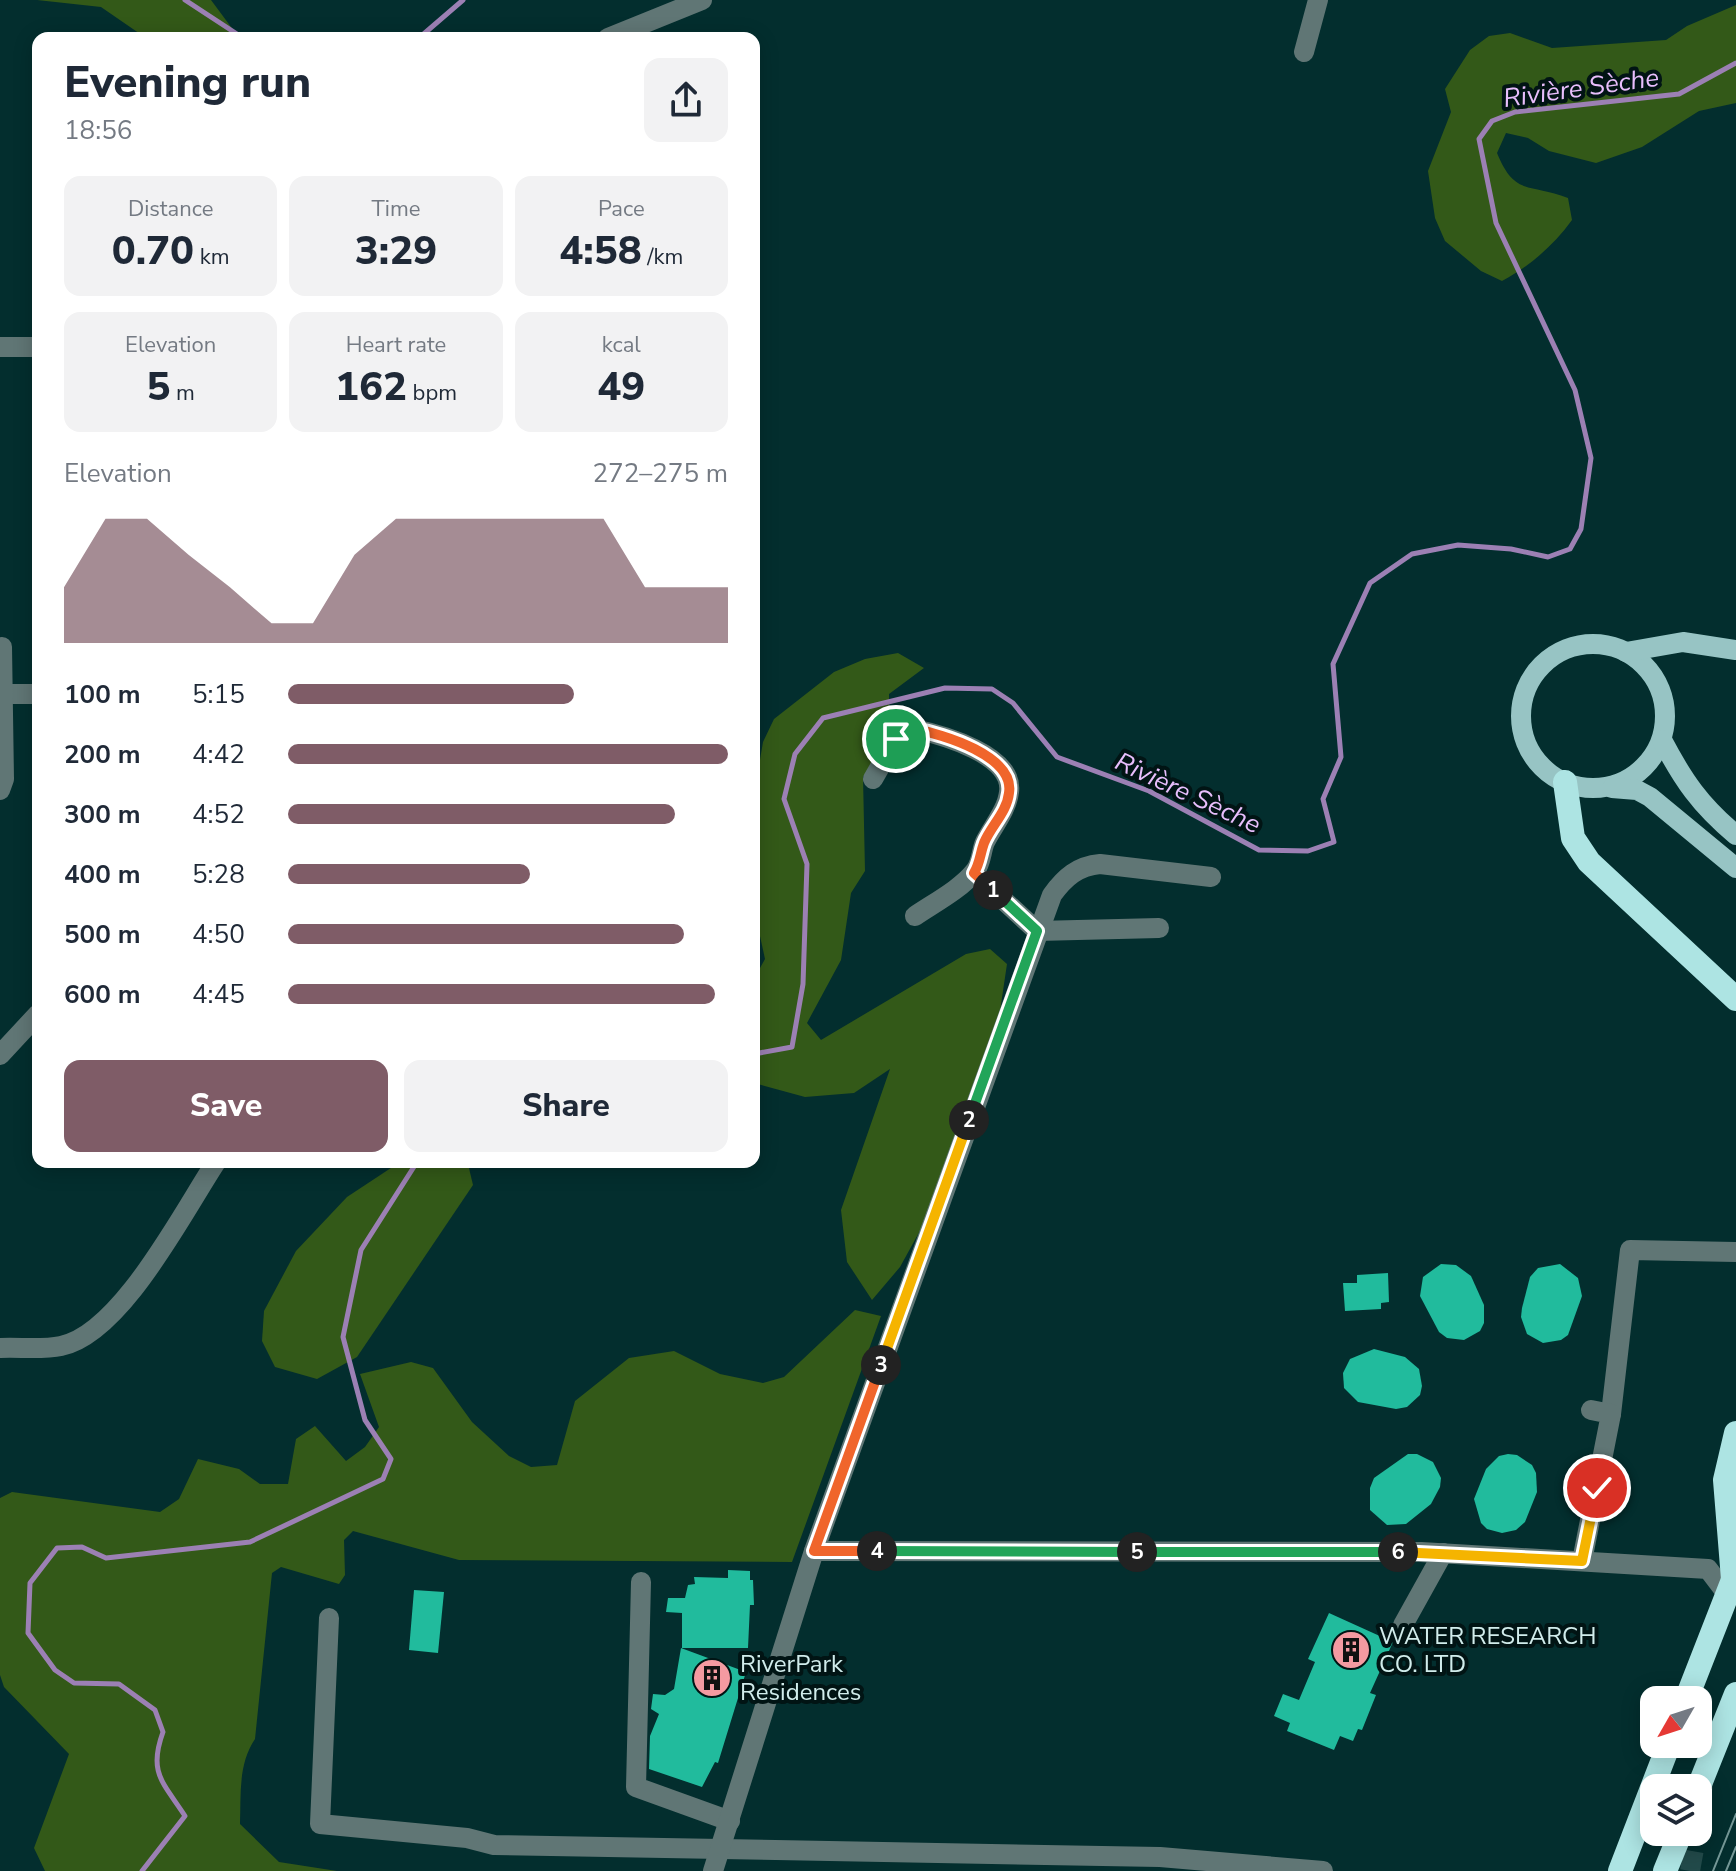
<!DOCTYPE html>
<meta charset="utf-8">
<style>
:root{--surface:#fff;--page:#f2f2f3;--text:#1f2937;--muted:#747a83;--accent:#7f5c67}
body{margin:0;font-family:"Nunito Sans",sans-serif;background:var(--page);color:var(--text);height:100vh;display:flex;flex-direction:column;font-size:30px;white-space:nowrap}
*{box-sizing:border-box;margin:0}
p{font-size:26px;color:var(--muted)}
.icon{flex:none;width:44px;height:44px;fill:none;stroke:currentColor;stroke-width:2;stroke-linecap:round;stroke-linejoin:round}
.map{position:relative;flex:1;overflow:hidden}
.side{position:absolute;left:32px;top:32px;width:728px;height:1136px;display:flex;flex-direction:column;background:var(--surface);border-radius:16px;box-shadow:0 4px 20px #0003}
.side>*{flex:none}
.needle{width:52px;rotate:231deg}
.fabs{position:absolute;left:1640px;top:1686px;display:grid;gap:16px}
.fabs a{display:grid;place-items:center;width:72px;height:72px;border-radius:16px;background:var(--surface);box-shadow:0 4px 20px #0003;font-size:40px}
.pin{position:absolute;display:grid;place-items:center;width:68px;height:68px;color:#fff;margin:-34px;border:4px solid #fff;border-radius:50%;box-shadow:0 2px 8px #0007}
.km{position:absolute;width:40px;height:40px;margin:-20px;border-radius:50%;background:#222;color:#fff;font-size:22px;line-height:40px;text-align:center}
.round{display:grid;place-items:center;flex:none;width:84px;height:84px;border-radius:16px;background:var(--page)}
.summary{display:flex;align-items:center;justify-content:space-between;height:136px;padding:0 32px}
h1{font-size:44px;font-weight:800;line-height:60px}
.metrics{display:grid;grid-template-columns:repeat(3,1fr);gap:12px;height:136px;padding:8px 32px}
.metrics div{display:grid;align-content:center;border-radius:16px;background:var(--page);text-align:center}
.metrics b{font-size:40px;font-weight:800}
.metrics small{font-size:22px;font-weight:400}
.metrics p{font-size:22px}
.chart{height:224px;padding:16px 32px}
.chart p{display:flex;justify-content:space-between}
.chart svg{width:100%;height:144px;margin-top:8px;fill:var(--accent);opacity:.7}
.primary-button{display:flex;gap:16px;margin-top:auto;padding:16px 32px}
.primary-button a{flex:1;height:92px;border-radius:16px;background:var(--accent);color:#fff;font-size:32px;font-weight:800;line-height:92px;text-align:center}
.primary-button a+a{background:var(--page);color:var(--text)}
ul{padding:0 32px;list-style:none;font-size:26px}
li{display:grid;grid-template-columns:128px 96px 1fr;align-items:center;height:60px}
li i{height:20px;border-radius:10px;background:var(--accent)}
.map>svg:first-child{display:block}
.forest{fill:#335918}
.lines{fill:none;stroke-linecap:round;stroke-linejoin:round}
.stream{stroke:#9c80b4;stroke-width:5}
.building{fill:#21bb9d}
.minor-tunnel{stroke:#224a4a;stroke-width:20;stroke-dasharray:20 10;stroke-linecap:butt}
.minor{stroke:#607675;stroke-width:20}
.major{stroke:#97c4c4;stroke-width:20}
.highway{stroke:#ade4e3;stroke-width:24}
.tram{stroke:#749796;stroke-width:2}
.split-1-casing{stroke:#fff;stroke-width:16}
.split-2-casing{stroke:#fff;stroke-width:16}
.split-3-casing{stroke:#fff;stroke-width:16}
.split-4-casing{stroke:#fff;stroke-width:16}
.split-5-casing{stroke:#fff;stroke-width:16}
.split-6-casing{stroke:#fff;stroke-width:16}
.split-7-casing{stroke:#fff;stroke-width:16}
.split-1{stroke:#f0652b;stroke-width:10}
.split-2{stroke:#22a559;stroke-width:10}
.split-3{stroke:#f5b400;stroke-width:10}
.split-4{stroke:#f0652b;stroke-width:10}
.split-5{stroke:#22a559;stroke-width:10}
.split-6{stroke:#22a559;stroke-width:10}
.split-7{stroke:#f5b400;stroke-width:10}
.labels{text-anchor:middle;dominant-baseline:central;stroke-width:8;stroke-linejoin:round;paint-order:stroke}
.poi-label{font-size:24px;fill:#d1eceb;stroke:#011414;text-anchor:start}
.water-label{font-size:26px;font-style:italic;fill:#e8befc;stroke:#011414}
</style>
<div class="map">
<svg width="1736" height="1871" viewBox="0 0 1736 1871">
<rect width="100%" height="100%" fill="#032e2e"/>
<g class="forest">
<polygon points="37,0 211,0 234,31 255,38 146,38 101,7"/>
<path d="M1736,5V103L1699,111L1642,147L1596,163L1549,151L1528,138L1506,133L1497,153C1515,197 1530,183 1568,198L1572,220C1553,246 1530,266 1502,281L1481,271L1445,241L1435,218L1428,171L1451,112L1445,89L1470,50L1489,36L1510,33L1552,48L1666,40L1687,26Z"/>
<polygon points="898,653 924,668 889,694 890,740 863,777 865,871 851,893 841,960 807,1023 821,1040 966,954 990,949 1007,964 1000,1011 933,1207 900,1267 872,1300 847,1262 841,1210 890,1069 854,1093 805,1097 754,1083 754,979 765,959 755,913 754,867 754,795 763,742 774,719 834,672 865,659"/>
<polygon points="400,1162 468,1164 473,1185 357,1357 317,1379 275,1367 262,1341 264,1311 296,1251 347,1197"/>
<path d="M855,1310L881,1316L792,1562L459,1560L353,1531L344,1540L345,1575L339,1584L281,1567L272,1573L255,1739C238,1764 241,1795 240,1824L279,1862L337,1871H45L34,1848L69,1754L4,1687L0,1675V1498L12,1492L160,1512L179,1499L198,1459L239,1469L260,1484H288L296,1439L315,1426L346,1461L365,1447L379,1427L360,1374L411,1362L433,1368L472,1422L509,1456L531,1467L557,1465L575,1401L629,1358L674,1351L720,1374L763,1383L784,1377Z"/>
</g>
<g class="lines">
<g class="stream">
<polyline points="185,0 243,38"/>
<polyline points="419,38 463,0"/>
<polyline points="754,1054 792,1047 803,984 807,864 784,799 795,754 823,718 945,688 992,689 1013,703 1057,757 1149,791 1259,850 1308,851 1334,842 1323,799 1341,757 1333,664 1370,583 1412,554 1458,545 1511,549 1548,557 1570,549 1581,529 1591,458 1575,390 1496,223 1479,139 1492,121 1515,112 1679,94 1736,63"/>
<path d="M142,1871L185,1816C163,1782 148,1773 163,1732L155,1710L119,1684L74,1683L55,1670L28,1633L30,1583L57,1548L82,1547L106,1558L250,1542L383,1479L391,1459L365,1420L343,1337L361,1250L417,1162"/>
</g>
</g>
<g class="building">
<polygon points="1441,1264 1456,1265 1471,1276 1484,1305 1484,1323 1480,1331 1464,1340 1447,1338 1439,1332 1420,1296 1423,1277"/>
<polygon points="1560,1264 1578,1278 1582,1296 1568,1335 1561,1340 1543,1343 1527,1334 1521,1317 1522,1308 1530,1277 1538,1268"/>
<polygon points="1388,1273 1389,1302 1381,1303 1381,1309 1345,1311 1343,1283 1357,1283 1357,1275"/>
<polygon points="1374,1349 1405,1357 1419,1369 1422,1386 1420,1395 1407,1407 1396,1409 1358,1402 1344,1388 1343,1373 1350,1359"/>
<polygon points="1408,1454 1417,1454 1433,1462 1441,1478 1440,1487 1431,1504 1406,1524 1387,1525 1370,1510 1370,1488 1374,1478"/>
<polygon points="1508,1454 1517,1455 1532,1465 1536,1473 1537,1492 1525,1522 1516,1530 1502,1533 1487,1529 1481,1523 1474,1499 1486,1469 1499,1456"/>
<polygon points="728,1570 750,1571 750,1580 753,1580 754,1605 750,1605 748,1648 682,1648 682,1613 666,1612 668,1598 685,1598 688,1585 695,1584 694,1577 728,1578"/>
<polygon points="414,1590 444,1592 438,1653 409,1650"/>
<polygon points="1329,1613 1393,1642 1370,1693 1376,1695 1362,1730 1358,1729 1353,1741 1340,1736 1334,1750 1287,1731 1290,1723 1274,1716 1283,1694 1299,1700 1315,1662 1308,1659"/>
<polygon points="681,1648 746,1672 718,1763 715,1762 702,1787 649,1769 650,1736 659,1714 651,1709 653,1694 665,1695 674,1689"/>
</g>
<g class="lines">
<g class="minor-tunnel">
<polyline points="1698,1821 1704,1776"/>
<polyline points="1690,1871 1697,1832"/>
</g>
<g class="minor">
<polyline points="608,38 702,0"/>
<polyline points="1304,52 1318,0"/>
<polyline points="0,347 38,347"/>
<polyline points="4,694 38,694"/>
<path d="M873,779L896,739L914,729C943,735 1014,755 1009,792C1007,810 993,826 985,842C981,851 982,862 975,871C961,889 934,903 915,916"/>
<polyline points="0,790 4,779 2,647"/>
<polyline points="974,873 1037,931 1159,928"/>
<polyline points="0,1055 38,1014"/>
<path d="M0,1348C20,1347 42,1350 61,1346C121,1334 183,1212 216,1162"/>
<polyline points="1611,1414 1630,1250 1736,1252"/>
<polyline points="814,1551 1421,1552 1708,1569 1727,1594"/>
<polyline points="1582,1561 1611,1414 1591,1410"/>
<polyline points="641,1582 636,1787 730,1821"/>
<polyline points="329,1618 320,1824 467,1838 494,1845 1160,1857 1323,1871"/>
<polyline points="1403,1625 1443,1553"/>
<path d="M713,1871L814,1551L1052,895C1065,877 1078,866 1100,864L1211,877"/>
</g>
<g class="major">
<circle cx="1593" cy="716" r="72"/>
<polyline points="1626,652 1683,642 1736,650"/>
<path d="M1662,740C1683,780 1700,805 1736,835"/>
<polyline points="1612,788 1637,790 1650,797 1736,868"/>
</g>
<g class="highway">
<polyline points="1565,782 1573,838 1589,862 1736,999"/>
<polyline points="1733,1579 1725,1480 1736,1433"/>
<polyline points="1686,1700 1736,1572"/>
<polyline points="1698,1789 1736,1694"/>
<polyline points="1620,1871 1669,1744"/>
<polyline points="1665,1871 1681,1832"/>
</g>
<g class="tram">
<polyline points="1713,1871 1736,1814"/>
<polyline points="1726,1871 1736,1847"/>
</g>
</g>
<g class="lines">
<g class="split-1-casing">
<path id="split-1" d="M896,739L914,729C943,734 1015,756 1009,793C1007,812 991,826 984,843C980,854 980,863 974,873L993,890"/>
</g>
<g class="split-2-casing">
<polyline id="split-2" points="969,1120 1037,931 993,890"/>
</g>
<g class="split-3-casing">
<polyline id="split-3" points="881,1365 969,1120"/>
</g>
<g class="split-4-casing">
<polyline id="split-4" points="877,1551 814,1551 881,1365"/>
</g>
<g class="split-5-casing">
<polyline id="split-5" points="877,1551 1137,1552"/>
</g>
<g class="split-6-casing">
<polyline id="split-6" points="1137,1552 1398,1552"/>
</g>
<g class="split-7-casing">
<polyline id="split-7" points="1398,1552 1582,1561 1597,1488"/>
</g>
<use href="#split-1" class="split-1"/>
<use href="#split-2" class="split-2"/>
<use href="#split-3" class="split-3"/>
<use href="#split-4" class="split-4"/>
<use href="#split-5" class="split-5"/>
<use href="#split-6" class="split-6"/>
<use href="#split-7" class="split-7"/>
</g>
<defs>
<g id="building-disc" transform="scale(2)"><circle r="9.5" fill="#f49aa1" stroke="#011414"/><path d="M-4-6H4V6H1V3H-1V6H-4ZM-2.5-4.3h1.7v1.8h-1.7ZM.8-4.3h1.7v1.8H.8ZM-2.5-1h1.7V.8h-1.7ZM.8-1h1.7V.8H.8Z" fill="#111"/></g>
</defs>
<g fill-rule="evenodd">
<use href="#building-disc" x="1351" y="1650"/>
<use href="#building-disc" x="712" y="1678"/>
</g>
<g class="labels">
<g class="poi-label">
<text x="1379" y="1636">WATER RESEARCH<tspan x="1379" dy="28">CO. LTD</tspan></text>
<text x="740" y="1664">RiverPark<tspan x="740" dy="28">Residences</tspan></text>
</g>
<g class="water-label">
<text transform="translate(1581 88) rotate(-8)">Rivière Sèche</text>
<text transform="translate(1188 793) rotate(25)">Rivière Sèche</text>
</g>
</g>
</svg>
<div class="fabs">
<a><svg class="needle" viewBox="-14 -14 28 28"><path d="M0-13l5 13h-10z" fill="#e53935"/><path d="M0 13l5-13h-10z" fill="#747a83"/></svg></a>
<a><svg class="icon" aria-label="layers" viewBox="0 0 24 24"><path d="M12 4l9 5-9 5-9-5zM3 14l9 5 9-5"/></svg></a>
</div>
<div class="pin" style="left:896px;top:739px;background:#1e9e55"><svg class="icon" aria-label="arrive" viewBox="0 0 24 24"><path d="M6 21V4h12l-3 4 3 4H6"/></svg></div>
<div class="pin" style="left:1597px;top:1488px;background:#d93025"><svg class="icon" aria-label="check" viewBox="0 0 24 24"><path d="M5 12l5 5 9-10"/></svg></div>
<b class="km" style="left:993px;top:890px">1</b>
<b class="km" style="left:969px;top:1120px">2</b>
<b class="km" style="left:881px;top:1365px">3</b>
<b class="km" style="left:877px;top:1551px">4</b>
<b class="km" style="left:1137px;top:1552px">5</b>
<b class="km" style="left:1398px;top:1552px">6</b>
<section class="side">
<div class="summary"><div><h1>Evening run</h1><p>18:56</p></div><a class="round"><svg class="icon" aria-label="share" viewBox="0 0 24 24"><path d="M12 15V3M7 8l5-5 5 5M5 13v7h14v-7"/></svg></a></div>
<div class="metrics">
<div><p>Distance</p><b>0.70<small> km</small></b></div>
<div><p>Time</p><b>3:29</b></div>
<div><p>Pace</p><b>4:58<small> /km</small></b></div>
</div>
<div class="metrics">
<div><p>Elevation</p><b>5<small> m</small></b></div>
<div><p>Heart rate</p><b>162<small> bpm</small></b></div>
<div><p>kcal</p><b>49</b></div>
</div>
<div class="chart"><p><span>Elevation</span>272–275 m</p>
<svg viewBox="0 0 160 44" preserveAspectRatio="none"><path d="M0 44V27L10 6L20 6L30 17L40 27L50 38L60 38L70 17L80 6L90 6L100 6L110 6L120 6L130 6L140 27L150 27L160 27V44z"/></svg>
</div>
<ul>
<li><b>100 m</b>5:15<i style="width:65%"></i></li>
<li><b>200 m</b>4:42<i style="width:100%"></i></li>
<li><b>300 m</b>4:52<i style="width:88%"></i></li>
<li><b>400 m</b>5:28<i style="width:55%"></i></li>
<li><b>500 m</b>4:50<i style="width:90%"></i></li>
<li><b>600 m</b>4:45<i style="width:97%"></i></li>
</ul>
<div class="primary-button"><a>Save</a><a>Share</a></div>
</section>
</div>
